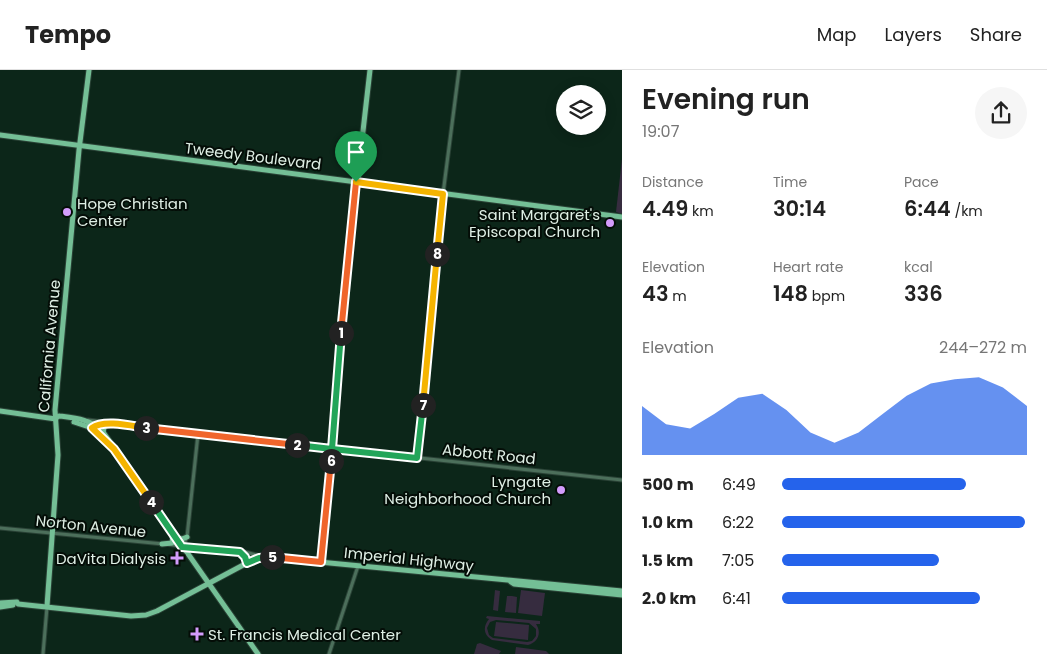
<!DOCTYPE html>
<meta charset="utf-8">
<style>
:root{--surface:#fff;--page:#f6f6f6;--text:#222;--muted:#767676;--line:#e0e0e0;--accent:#2563eb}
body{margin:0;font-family:Poppins,sans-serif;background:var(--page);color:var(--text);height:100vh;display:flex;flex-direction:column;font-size:19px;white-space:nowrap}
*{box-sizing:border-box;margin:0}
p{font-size:16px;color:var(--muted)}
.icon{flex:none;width:28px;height:28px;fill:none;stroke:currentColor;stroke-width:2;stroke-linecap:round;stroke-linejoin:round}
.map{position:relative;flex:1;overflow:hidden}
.details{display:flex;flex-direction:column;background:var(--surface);width:425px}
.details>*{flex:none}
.tools{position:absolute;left:556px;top:15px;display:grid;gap:10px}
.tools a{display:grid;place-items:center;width:50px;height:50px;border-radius:50%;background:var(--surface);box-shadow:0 2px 12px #0003;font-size:25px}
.pin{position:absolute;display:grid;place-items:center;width:42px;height:42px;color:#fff;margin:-51px -21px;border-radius:50% 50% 50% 0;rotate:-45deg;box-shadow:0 0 5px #0007}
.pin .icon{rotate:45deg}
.km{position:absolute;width:25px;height:25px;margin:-12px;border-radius:50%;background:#222;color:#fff;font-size:14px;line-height:25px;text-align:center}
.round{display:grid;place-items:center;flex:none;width:52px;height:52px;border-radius:26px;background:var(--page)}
.head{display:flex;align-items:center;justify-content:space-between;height:85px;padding:0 20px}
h1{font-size:28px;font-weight:600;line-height:38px}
.metrics{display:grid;grid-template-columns:repeat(3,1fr);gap:8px;height:85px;padding:5px 20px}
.metrics div{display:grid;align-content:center}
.metrics b{font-size:21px;font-weight:600}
.metrics small{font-size:14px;font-weight:400}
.metrics p{font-size:14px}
.chart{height:140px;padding:10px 20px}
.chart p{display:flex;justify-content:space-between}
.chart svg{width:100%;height:90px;margin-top:5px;fill:var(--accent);opacity:.7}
ul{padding:0 20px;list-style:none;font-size:16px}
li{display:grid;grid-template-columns:80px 60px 1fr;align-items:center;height:38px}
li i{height:12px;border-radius:6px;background:var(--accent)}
header{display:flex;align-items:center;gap:30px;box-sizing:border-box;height:70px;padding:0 25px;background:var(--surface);border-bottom:1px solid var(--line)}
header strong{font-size:24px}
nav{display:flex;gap:28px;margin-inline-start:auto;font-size:18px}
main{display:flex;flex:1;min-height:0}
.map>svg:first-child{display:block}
.green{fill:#362c3f;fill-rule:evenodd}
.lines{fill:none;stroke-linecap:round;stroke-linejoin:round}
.minor-casing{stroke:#2a4236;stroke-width:5}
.major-casing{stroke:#2a4236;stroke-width:7}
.minor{stroke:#4c6f5b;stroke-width:3}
.major{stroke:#74bf96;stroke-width:5}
.split-1-casing{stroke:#fff;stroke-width:10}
.split-2-casing{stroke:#fff;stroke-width:10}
.split-3-casing{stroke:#fff;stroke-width:10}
.split-4-casing{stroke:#fff;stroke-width:10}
.split-5-casing{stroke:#fff;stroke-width:10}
.split-6-casing{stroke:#fff;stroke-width:10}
.split-7-casing{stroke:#fff;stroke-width:10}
.split-8-casing{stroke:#fff;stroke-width:10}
.split-9-casing{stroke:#fff;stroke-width:10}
.split-1{stroke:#f0652b;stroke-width:6}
.split-2{stroke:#22a559;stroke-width:6}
.split-3{stroke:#f0652b;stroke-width:6}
.split-4{stroke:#f5b400;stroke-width:6}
.split-5{stroke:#22a559;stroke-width:6}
.split-6{stroke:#f0652b;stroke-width:6}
.split-7{stroke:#22a559;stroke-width:6}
.split-8{stroke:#f5b400;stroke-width:6}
.split-9{stroke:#f5b400;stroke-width:6}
.poi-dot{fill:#d39cfc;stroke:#040d07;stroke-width:2}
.labels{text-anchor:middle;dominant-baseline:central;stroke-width:4;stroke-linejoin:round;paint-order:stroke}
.street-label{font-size:15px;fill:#dfefe5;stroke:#040d07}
.poi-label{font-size:15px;fill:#dfefe5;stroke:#040d07;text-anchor:end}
</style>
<header>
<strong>Tempo</strong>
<nav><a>Map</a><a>Layers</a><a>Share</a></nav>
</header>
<main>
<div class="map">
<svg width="622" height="584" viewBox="0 0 622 584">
<rect width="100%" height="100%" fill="#0c2619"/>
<g class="green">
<polygon points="622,89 622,144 616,142"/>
<polygon points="495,520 500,521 498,541 493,540"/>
<polygon points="521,520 545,523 542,546 518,543"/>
<polygon points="507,526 512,526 511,535 512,526 517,527 516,543 505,542"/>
<path d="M487,546L540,551V554H536C542,563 538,572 528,575L492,570C483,565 483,556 489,549L486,548ZM496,550L529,553L536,559V566L532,571L527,572L493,568L489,565L487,558L490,552Z"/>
<polygon points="496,552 529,555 528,570 494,566"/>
<polygon points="480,573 501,581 499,584 474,584 477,574"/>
<polygon points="516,577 546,581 549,584 515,584"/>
</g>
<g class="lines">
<g class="minor-casing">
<g id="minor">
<polyline points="88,350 198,364 622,410"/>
<polyline points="417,388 443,124 459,0"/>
<polyline points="0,458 245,482 265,487"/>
<polyline points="183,476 187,467 198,364"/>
<polyline points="241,482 245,487 247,493"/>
<polyline points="43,584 47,537"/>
<polyline points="329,584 358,496"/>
</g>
</g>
<g class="major-casing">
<g id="major">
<polyline points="0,65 622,147"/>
<polyline points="0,341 56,349"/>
<path d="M55,348L59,346C76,348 91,349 103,362L258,584"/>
<polyline points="74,352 92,358 111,377"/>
<polyline points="103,362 105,354"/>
<polyline points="176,467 182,469 187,467"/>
<polyline points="162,474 172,473 173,465"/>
<polyline points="321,492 347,201 370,0"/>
<polyline points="511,512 514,514 622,525"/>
<polyline points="0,533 17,532 18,534 131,546 146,545 157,541 247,493 259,488 267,487 622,521"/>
<polyline points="47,536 58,385 55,340 79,80 89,0"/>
<polyline points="0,537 13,535"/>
</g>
</g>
<use href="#minor" class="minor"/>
<use href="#major" class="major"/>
</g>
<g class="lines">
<g class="split-1-casing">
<polyline id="split-1" points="341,263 356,112"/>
</g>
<g class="split-2-casing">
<polyline id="split-2" points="297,375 332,379 341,263"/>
</g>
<g class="split-3-casing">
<polyline id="split-3" points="146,358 297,375"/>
</g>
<g class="split-4-casing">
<path id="split-4" d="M146,358C132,356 104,349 92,358L114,379L151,432"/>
</g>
<g class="split-5-casing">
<polyline id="split-5" points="151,432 182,477 240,482 245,487 247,493 259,488 272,487"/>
</g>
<g class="split-6-casing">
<polyline id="split-6" points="272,487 321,492 331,391"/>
</g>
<g class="split-7-casing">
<polyline id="split-7" points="331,391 332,379 417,388 423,335"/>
</g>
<g class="split-8-casing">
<polyline id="split-8" points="423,335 437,184"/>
</g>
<g class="split-9-casing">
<polyline id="split-9" points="356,112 443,124 437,184"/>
</g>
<use href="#split-1" class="split-1"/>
<use href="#split-2" class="split-2"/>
<use href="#split-3" class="split-3"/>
<use href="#split-4" class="split-4"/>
<use href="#split-5" class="split-5"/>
<use href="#split-6" class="split-6"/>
<use href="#split-7" class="split-7"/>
<use href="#split-8" class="split-8"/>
<use href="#split-9" class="split-9"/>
</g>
<g class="poi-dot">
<circle cx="67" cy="142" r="5"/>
<circle cx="610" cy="153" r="5"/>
<circle cx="561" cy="420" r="5"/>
<path d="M174.5 480.5h5v5h5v5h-5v5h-5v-5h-5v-5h5z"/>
<path d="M194.5 556.5h5v5h5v5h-5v5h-5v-5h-5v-5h5z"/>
</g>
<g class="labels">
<g class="street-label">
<text transform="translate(253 86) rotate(7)">Tweedy Boulevard</text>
<text transform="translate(49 276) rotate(-85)">California Avenue</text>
<text transform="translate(489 384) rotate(6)">Abbott Road</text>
<text transform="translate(91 456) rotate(6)">Norton Avenue</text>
<text transform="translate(409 489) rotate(6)">Imperial Highway</text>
</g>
<g class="poi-label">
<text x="77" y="133" text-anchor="start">Hope Christian<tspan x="77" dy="17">Center</tspan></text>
<text x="600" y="144">Saint Margaret's<tspan x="600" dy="17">Episcopal Church</tspan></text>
<text x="551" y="411">Lyngate<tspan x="551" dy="17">Neighborhood Church</tspan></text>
<text x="166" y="488">DaVita Dialysis</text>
<text x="208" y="564" text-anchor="start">St. Francis Medical Center</text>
</g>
</g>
</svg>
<div class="tools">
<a><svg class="icon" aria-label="layers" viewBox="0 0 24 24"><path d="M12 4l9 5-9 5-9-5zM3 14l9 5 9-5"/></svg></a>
</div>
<div class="pin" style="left:356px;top:112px;background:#1e9e55"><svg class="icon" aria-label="arrive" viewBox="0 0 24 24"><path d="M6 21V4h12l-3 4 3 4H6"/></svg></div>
<b class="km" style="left:341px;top:263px">1</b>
<b class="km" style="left:297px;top:375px">2</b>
<b class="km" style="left:146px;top:358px">3</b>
<b class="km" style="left:151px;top:432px">4</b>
<b class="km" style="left:272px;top:487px">5</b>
<b class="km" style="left:331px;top:391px">6</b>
<b class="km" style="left:423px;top:335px">7</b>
<b class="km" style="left:437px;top:184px">8</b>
</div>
<section class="details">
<div class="head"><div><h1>Evening run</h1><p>19:07</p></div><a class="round"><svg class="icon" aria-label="share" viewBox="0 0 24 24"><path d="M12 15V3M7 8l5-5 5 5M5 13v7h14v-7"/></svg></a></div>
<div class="metrics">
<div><p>Distance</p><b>4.49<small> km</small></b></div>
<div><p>Time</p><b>30:14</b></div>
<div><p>Pace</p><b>6:44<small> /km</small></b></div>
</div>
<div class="metrics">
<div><p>Elevation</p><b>43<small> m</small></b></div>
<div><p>Heart rate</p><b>148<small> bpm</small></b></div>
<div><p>kcal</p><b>336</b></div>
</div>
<div class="chart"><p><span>Elevation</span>244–272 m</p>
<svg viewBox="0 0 160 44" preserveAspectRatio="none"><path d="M0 44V20L10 29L20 31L30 24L40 16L50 14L60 22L70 33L80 38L90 33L100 24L110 15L120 9L130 7L140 6L150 11L160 20V44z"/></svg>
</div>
<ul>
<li><b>500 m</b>6:49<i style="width:75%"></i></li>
<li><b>1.0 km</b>6:22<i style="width:99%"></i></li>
<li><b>1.5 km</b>7:05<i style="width:64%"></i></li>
<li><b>2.0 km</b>6:41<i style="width:81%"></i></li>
</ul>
</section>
</main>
